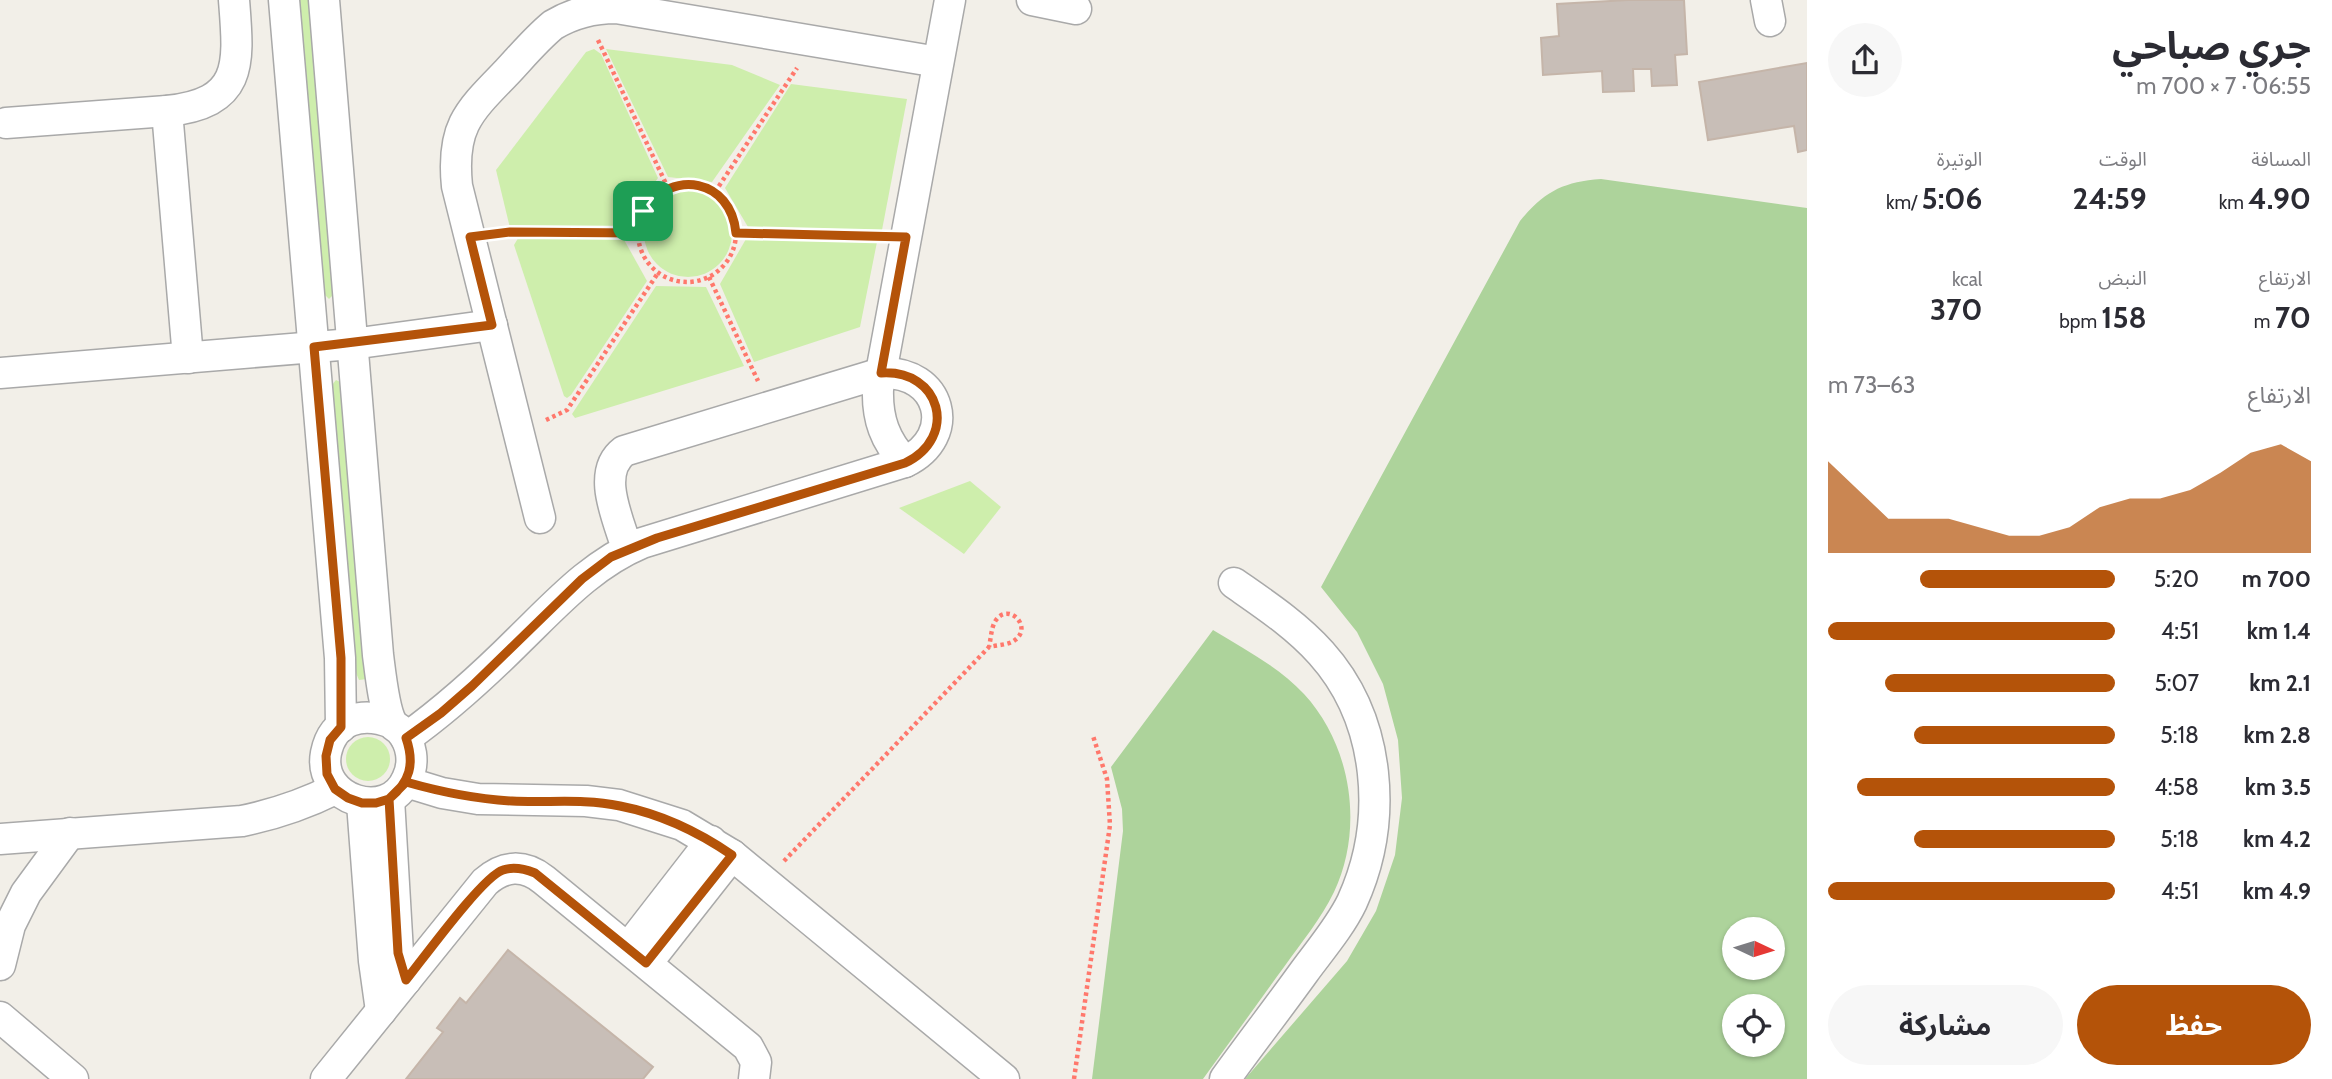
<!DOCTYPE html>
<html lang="ar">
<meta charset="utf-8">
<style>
:root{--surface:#fff;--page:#f7f7f7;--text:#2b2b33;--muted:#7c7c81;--accent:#b45309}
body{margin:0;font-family:Cabin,"Noto Sans Arabic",sans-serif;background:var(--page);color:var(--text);direction:rtl;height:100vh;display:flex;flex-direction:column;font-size:26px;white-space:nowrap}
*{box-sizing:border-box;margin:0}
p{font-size:23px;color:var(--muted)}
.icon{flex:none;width:38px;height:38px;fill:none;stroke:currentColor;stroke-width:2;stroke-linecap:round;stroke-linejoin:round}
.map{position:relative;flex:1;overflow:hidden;direction:ltr}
.drawer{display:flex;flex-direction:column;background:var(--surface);width:525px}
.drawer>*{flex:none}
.needle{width:46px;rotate:94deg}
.controls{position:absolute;left:1722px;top:917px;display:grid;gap:14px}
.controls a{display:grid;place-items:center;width:63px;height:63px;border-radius:50%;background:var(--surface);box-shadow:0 2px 5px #0004;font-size:35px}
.pin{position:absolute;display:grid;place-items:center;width:60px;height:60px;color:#fff;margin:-30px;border-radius:14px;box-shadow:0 4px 10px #0006}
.round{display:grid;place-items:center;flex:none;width:74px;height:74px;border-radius:37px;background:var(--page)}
.summary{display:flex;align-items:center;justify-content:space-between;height:119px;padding:0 21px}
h1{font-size:38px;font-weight:700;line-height:52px}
.figures{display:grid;grid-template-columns:repeat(3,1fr);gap:10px;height:119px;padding:7px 21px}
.figures div{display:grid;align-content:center}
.figures b{font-size:30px;font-weight:700}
.figures small{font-size:19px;font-weight:400}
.figures p{font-size:19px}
.chart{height:196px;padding:14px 21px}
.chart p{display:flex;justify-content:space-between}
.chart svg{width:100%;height:126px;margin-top:7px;fill:var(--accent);opacity:.7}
.primary-button{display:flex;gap:14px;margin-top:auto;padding:14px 21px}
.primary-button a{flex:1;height:80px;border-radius:42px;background:var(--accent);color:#fff;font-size:28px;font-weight:700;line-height:80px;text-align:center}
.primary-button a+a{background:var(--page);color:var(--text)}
ul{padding:0 21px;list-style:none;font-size:23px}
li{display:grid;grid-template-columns:112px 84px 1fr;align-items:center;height:52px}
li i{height:18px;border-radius:9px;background:var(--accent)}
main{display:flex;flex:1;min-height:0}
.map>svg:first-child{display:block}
.grass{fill:#ceeeac}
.forest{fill:#add39b;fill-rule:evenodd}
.building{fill:#c8beb7;stroke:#c5b5a9;stroke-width:2}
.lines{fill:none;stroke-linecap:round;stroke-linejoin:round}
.minor-casing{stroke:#a9a9a9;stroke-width:33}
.path{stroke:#ff786c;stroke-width:4.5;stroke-dasharray:3.5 3.5;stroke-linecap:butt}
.minor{stroke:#fff;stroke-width:30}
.route-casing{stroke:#fff;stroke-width:14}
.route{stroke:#b45309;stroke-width:9}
</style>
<main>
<section class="drawer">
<div class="summary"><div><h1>جري صباحي</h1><p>06:55 · 7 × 700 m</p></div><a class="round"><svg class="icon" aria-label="share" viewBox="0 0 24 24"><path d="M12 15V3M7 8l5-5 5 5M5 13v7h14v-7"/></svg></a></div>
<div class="figures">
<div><p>المسافة</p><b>4.90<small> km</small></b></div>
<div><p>الوقت</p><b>24:59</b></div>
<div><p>الوتيرة</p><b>5:06<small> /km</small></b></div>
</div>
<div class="figures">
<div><p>الارتفاع</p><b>70<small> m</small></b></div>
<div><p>النبض</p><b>158<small> bpm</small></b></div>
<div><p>kcal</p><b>370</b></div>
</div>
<div class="chart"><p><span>الارتفاع</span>63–73 m</p>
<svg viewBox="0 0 160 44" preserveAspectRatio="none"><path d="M0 44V12L10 22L20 32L30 32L40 32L50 35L60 38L70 38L80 35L90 28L100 25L110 25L120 22L130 16L140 9L150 6L160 12V44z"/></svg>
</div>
<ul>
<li><b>700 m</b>5:20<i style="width:68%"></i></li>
<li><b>1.4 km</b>4:51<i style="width:100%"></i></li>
<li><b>2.1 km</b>5:07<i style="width:80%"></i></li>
<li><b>2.8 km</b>5:18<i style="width:70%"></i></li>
<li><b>3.5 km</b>4:58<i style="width:90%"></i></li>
<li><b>4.2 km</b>5:18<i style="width:70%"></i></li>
<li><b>4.9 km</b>4:51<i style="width:100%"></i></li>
</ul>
<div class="primary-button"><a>حفظ</a><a>مشاركة</a></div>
</section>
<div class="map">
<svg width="1807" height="1079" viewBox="0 0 1807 1079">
<rect width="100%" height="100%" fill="#f2efe8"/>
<g class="grass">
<polygon points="299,0 309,0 334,294 329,299 324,294"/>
<polygon points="594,49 601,54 658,178 621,230 510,228 496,170 586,52"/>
<polygon points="606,49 732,65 780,85 712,182 668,177"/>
<polygon points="791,84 907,99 882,230 748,227 725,188"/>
<circle cx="688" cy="233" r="44"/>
<polygon points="520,235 622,236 647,281 571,395 567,398 564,396 514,245"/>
<polygon points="746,239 877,242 860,327 754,362 720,284"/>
<polygon points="656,286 706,287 744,366 575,418 572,414"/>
<polygon points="336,380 342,383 367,679 359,680 356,673 332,385"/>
<polygon points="970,481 1001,507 964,554 899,508"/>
<circle cx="368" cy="759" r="22"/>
</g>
<g class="forest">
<path d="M1601,179L1807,208V1079H1245L1347,961L1376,911L1395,855L1402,798L1398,740L1383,684L1357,632L1321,587L1520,221C1545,191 1563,182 1601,179ZM1734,929H1773V968H1734ZM1734,1006H1773V1045H1734Z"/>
<path d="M1213,630C1244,649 1279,667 1304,694C1352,746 1364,829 1334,892C1321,919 1301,943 1284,967C1257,1004 1230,1042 1203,1079H1092L1123,831L1122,809L1111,767Z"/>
</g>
<g class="building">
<polygon points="1628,0 1684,0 1687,54 1675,55 1677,85 1652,86 1651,69 1633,69 1634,91 1603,92 1602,71 1543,75 1541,38 1559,36 1557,4"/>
<polygon points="1807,63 1807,150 1798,152 1794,126 1708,140 1699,82"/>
<polygon points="508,950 653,1067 643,1079 406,1079 443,1032 437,1028 460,998 466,1003"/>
</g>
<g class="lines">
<g class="minor-casing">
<g id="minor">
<polyline points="284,0 340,658 341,727"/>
<path d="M324,0L378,655C380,670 384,710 392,723C393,726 397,727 400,730C412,743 415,763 407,779C388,823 317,800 326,753C333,719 362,711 392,723"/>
<polyline points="1032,0 1076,9"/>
<polyline points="1766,0 1770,21"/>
<polyline points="167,111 188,358"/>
<path d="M6,123L167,111C244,103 239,64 234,0"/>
<polyline points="0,373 352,344 492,325"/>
<path d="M905,462C885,441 877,419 878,389L950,0"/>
<path d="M540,518L457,186C451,127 468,112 507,72C522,56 536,39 553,25C573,13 592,8 616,8L938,62"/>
<path d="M406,738C448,708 484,675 520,639C558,602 592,564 642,543L905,462C959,436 941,370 881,373L624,451C595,473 619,520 627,549"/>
<polyline points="406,782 442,793 478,799 586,801 619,805 682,825 732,855 1004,1079"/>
<polyline points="389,799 398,953 406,980"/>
<polyline points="362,803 374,961 381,1011"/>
<path d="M0,839L242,821C276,814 305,804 335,789"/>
<polyline points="628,948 711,841"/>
<polyline points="647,963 732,855"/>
<polyline points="0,965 10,925 26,893 70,833"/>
<polyline points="0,1017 73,1079"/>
<path d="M326,1079L485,882C504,865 524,864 544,880L748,1047L756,1062L754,1079"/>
<path d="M1225,1079C1251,1043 1278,1008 1304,972C1320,950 1340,927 1352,902C1389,821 1381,720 1321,653C1296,625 1264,604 1234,583"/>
</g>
</g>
<g class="path">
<polyline points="598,40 668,188"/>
<circle cx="687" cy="233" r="49"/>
<polyline points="715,192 797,68"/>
<polyline points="499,233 638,233"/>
<polyline points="736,233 875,236"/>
<polyline points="709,277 758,381"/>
<polyline points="546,420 567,410 658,273"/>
<path d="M784,861L989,647C997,645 1009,645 1015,640C1033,627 1009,602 996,620C991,627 991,639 989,647"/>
<polyline points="1074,1079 1110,825 1107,779 1093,736"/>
</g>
<use href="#minor" class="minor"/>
</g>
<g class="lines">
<g class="route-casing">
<path id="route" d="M643,211L638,233L510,232L470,237L492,325L314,347L341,658V727L330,740L326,756L327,774L335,789L348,798L362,803H376L389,799L406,782C441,792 475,799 512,801C548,803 583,798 620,806C661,814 697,831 732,855L646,963L535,873C525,869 514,866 503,870C483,876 423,959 406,980L398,953L389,799C410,782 415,764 406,738L441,713L472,686L582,579L611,557L657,538L905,463C959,437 941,369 881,373L906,237L736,233C731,179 672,168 643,211"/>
</g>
<use href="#route" class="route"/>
</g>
</svg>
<div class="controls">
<a><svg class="needle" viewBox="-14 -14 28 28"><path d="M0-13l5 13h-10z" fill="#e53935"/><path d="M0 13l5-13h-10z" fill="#7c7c81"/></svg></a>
<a><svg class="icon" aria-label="locate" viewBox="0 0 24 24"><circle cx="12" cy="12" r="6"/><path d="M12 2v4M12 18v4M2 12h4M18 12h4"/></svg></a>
</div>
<div class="pin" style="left:643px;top:211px;background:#1e9e55"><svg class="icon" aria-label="arrive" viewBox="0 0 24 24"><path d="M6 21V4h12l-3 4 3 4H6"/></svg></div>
</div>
</main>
